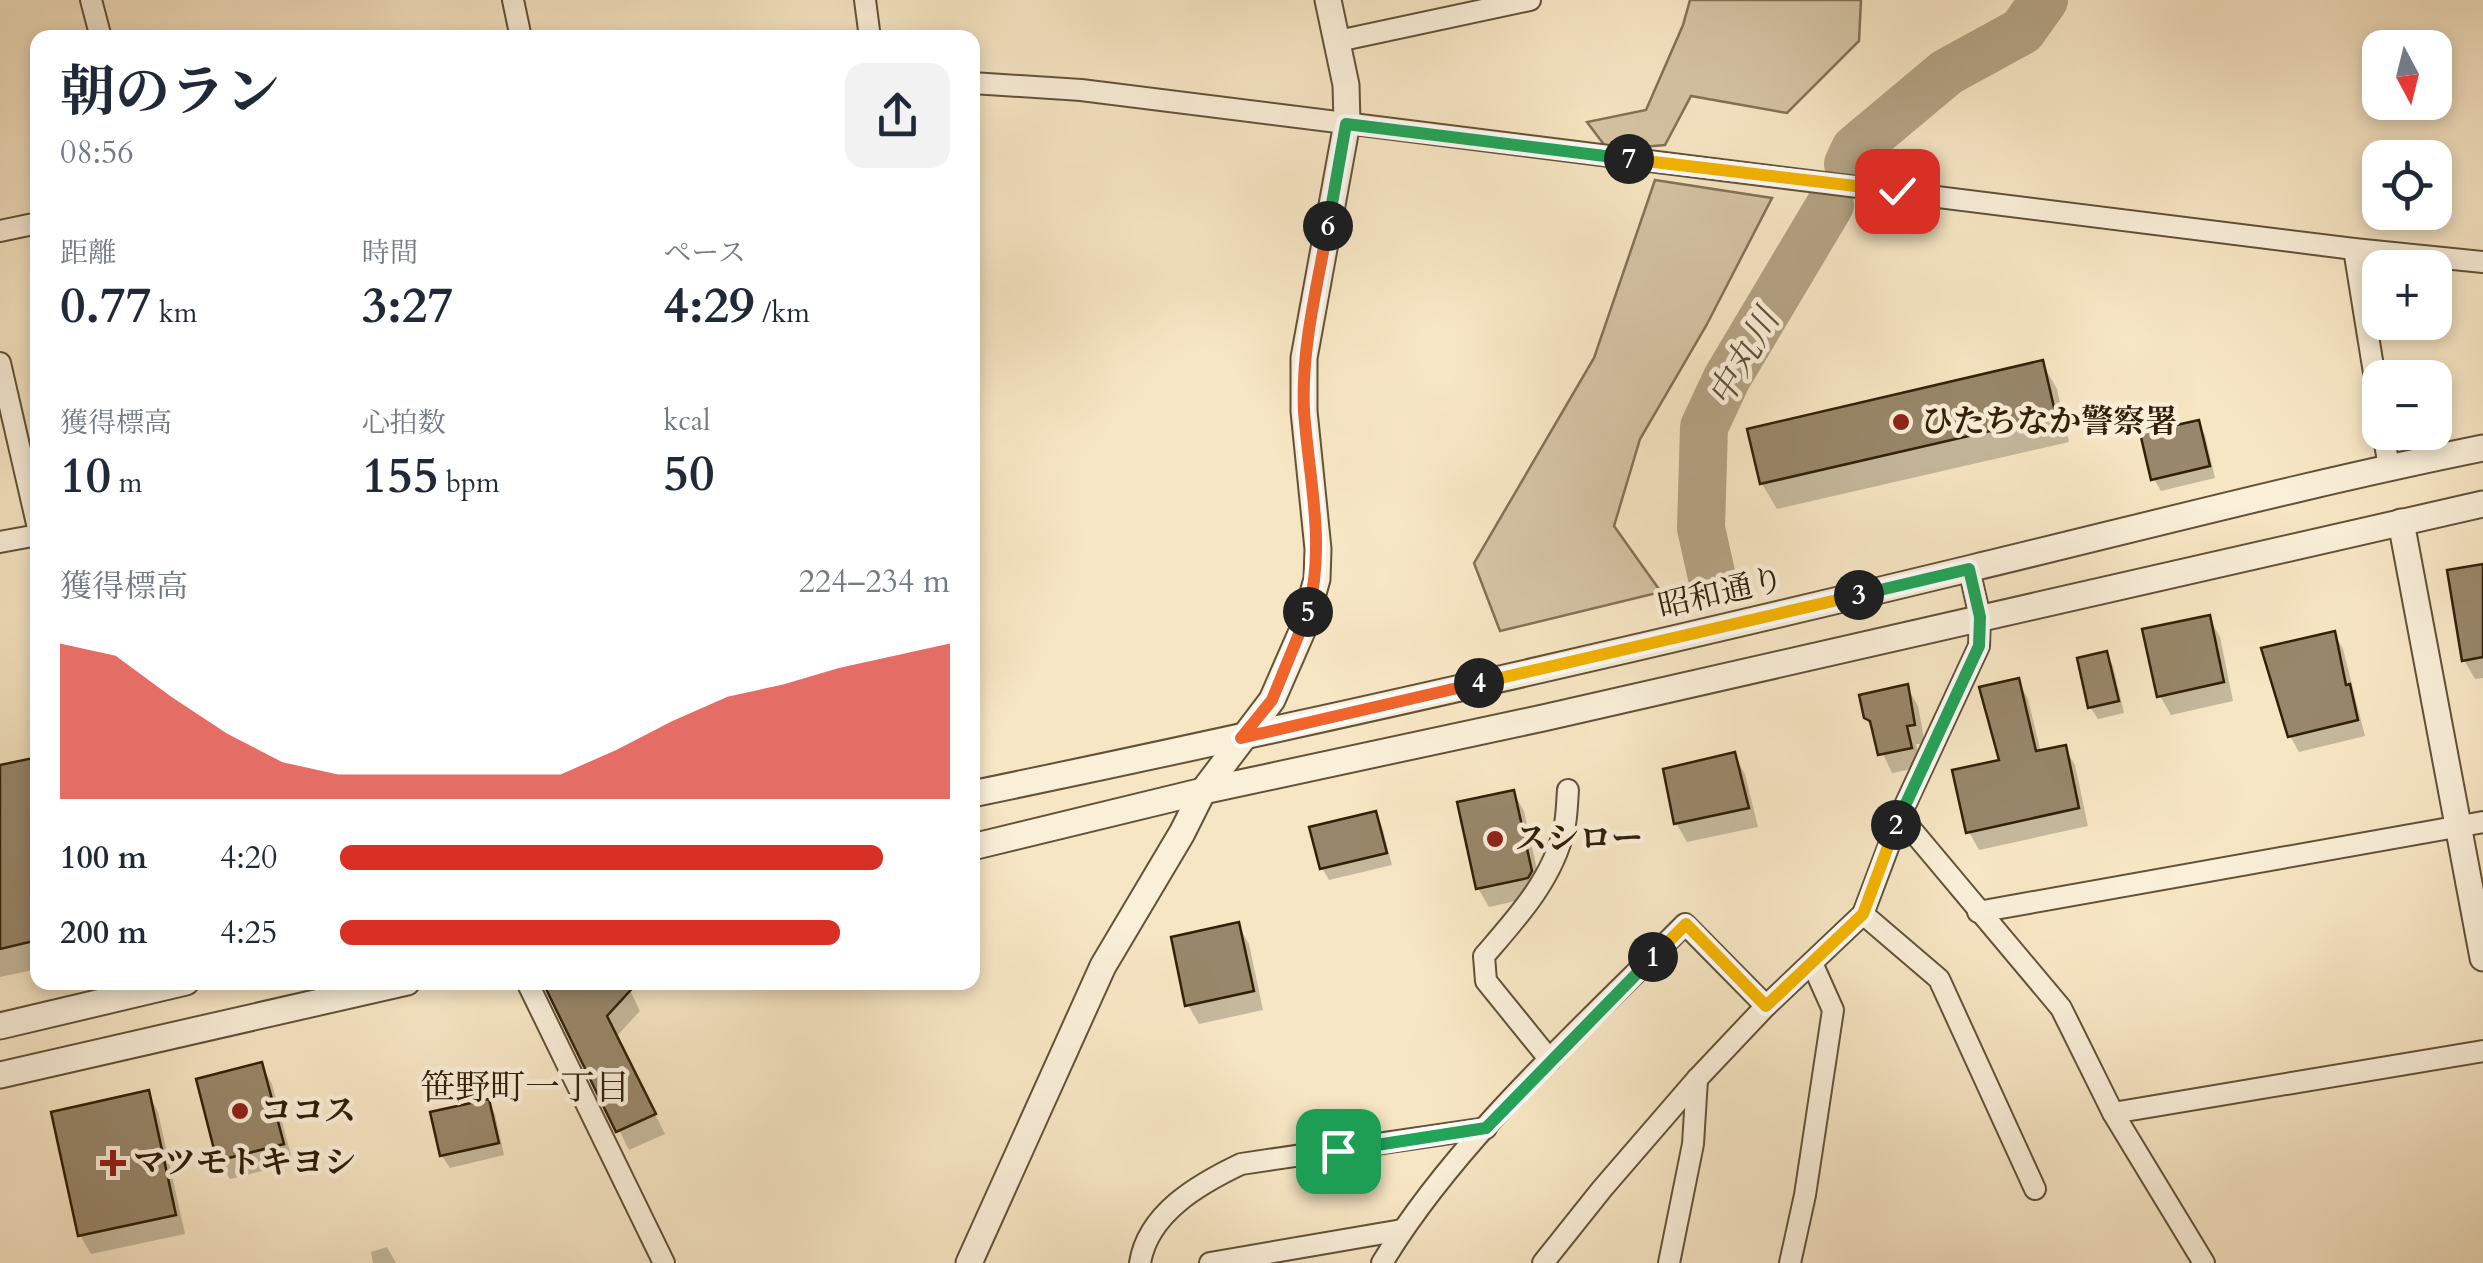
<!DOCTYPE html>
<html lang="ja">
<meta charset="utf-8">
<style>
:root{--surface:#fff;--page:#f2f2f3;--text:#1f2937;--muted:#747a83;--accent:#d93025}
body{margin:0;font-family:Cardo,"Noto Serif JP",serif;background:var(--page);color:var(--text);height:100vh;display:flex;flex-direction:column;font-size:38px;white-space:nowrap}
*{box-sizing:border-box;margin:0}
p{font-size:32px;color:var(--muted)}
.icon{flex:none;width:55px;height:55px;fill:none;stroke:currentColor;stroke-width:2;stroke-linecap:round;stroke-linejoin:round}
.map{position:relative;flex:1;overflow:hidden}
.panel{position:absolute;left:30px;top:30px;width:950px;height:960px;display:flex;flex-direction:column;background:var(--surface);border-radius:20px;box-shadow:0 5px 15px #0003}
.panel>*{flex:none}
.needle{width:65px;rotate:173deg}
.controls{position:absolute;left:2362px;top:30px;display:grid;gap:20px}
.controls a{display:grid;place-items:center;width:90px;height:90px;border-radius:20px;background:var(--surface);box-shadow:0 5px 15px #0003;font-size:50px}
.pin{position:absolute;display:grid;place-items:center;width:85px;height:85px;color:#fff;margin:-42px;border-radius:20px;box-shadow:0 5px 15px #0006}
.km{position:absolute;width:50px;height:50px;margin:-25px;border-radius:50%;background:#222;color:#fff;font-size:28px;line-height:50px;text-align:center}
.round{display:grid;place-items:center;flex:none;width:105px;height:105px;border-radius:20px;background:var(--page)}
.headline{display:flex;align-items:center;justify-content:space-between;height:170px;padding:0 30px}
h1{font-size:55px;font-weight:700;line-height:75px}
.stats{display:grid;grid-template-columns:repeat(3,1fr);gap:15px;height:170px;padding:10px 30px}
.stats div{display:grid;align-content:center}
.stats b{font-size:50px;font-weight:700}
.stats small{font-size:28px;font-weight:400}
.stats p{font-size:28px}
.chart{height:280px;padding:20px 30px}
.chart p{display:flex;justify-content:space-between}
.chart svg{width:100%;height:180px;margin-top:10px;fill:var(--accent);opacity:.7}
ul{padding:0 30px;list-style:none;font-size:32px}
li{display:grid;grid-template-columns:160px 120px 1fr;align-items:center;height:75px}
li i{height:25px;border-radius:12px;background:var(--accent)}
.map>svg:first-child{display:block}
.green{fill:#d5c4a4;stroke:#837256;stroke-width:2.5}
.shadow{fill:#0003}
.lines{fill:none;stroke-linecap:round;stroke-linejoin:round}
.river{stroke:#b4a384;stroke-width:48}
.building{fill:#98876a;stroke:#312008;stroke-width:2.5}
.minor-casing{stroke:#625237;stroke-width:24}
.tertiary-casing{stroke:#625237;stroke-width:29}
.minor{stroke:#faefd9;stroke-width:20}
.tertiary{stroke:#faefd9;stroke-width:25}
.split-1-casing{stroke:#fff;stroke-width:20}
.split-2-casing{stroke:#fff;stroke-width:20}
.split-3-casing{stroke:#fff;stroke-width:20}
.split-4-casing{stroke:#fff;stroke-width:20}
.split-5-casing{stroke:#fff;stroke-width:20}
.split-6-casing{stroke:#fff;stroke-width:20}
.split-7-casing{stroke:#fff;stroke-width:20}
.split-8-casing{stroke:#fff;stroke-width:20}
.split-1{stroke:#22a559;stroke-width:12}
.split-2{stroke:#f5b400;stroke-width:12}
.split-3{stroke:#22a559;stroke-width:12}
.split-4{stroke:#f5b400;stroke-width:12}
.split-5{stroke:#f0652b;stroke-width:12}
.split-6{stroke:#f0652b;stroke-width:12}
.split-7{stroke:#22a559;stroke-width:12}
.split-8{stroke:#f5b400;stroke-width:12}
.poi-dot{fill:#8f2418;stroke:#faefd9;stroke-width:4}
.labels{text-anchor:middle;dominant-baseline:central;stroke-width:9;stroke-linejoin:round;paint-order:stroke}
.poi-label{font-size:32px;font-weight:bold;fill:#312008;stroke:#faefd9;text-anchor:start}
.street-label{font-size:32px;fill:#312008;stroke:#faefd9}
.water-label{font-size:35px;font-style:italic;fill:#5f4e33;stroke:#faefd9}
.neighbourhood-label{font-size:35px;fill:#312008;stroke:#faefd9}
</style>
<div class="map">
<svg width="2483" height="1263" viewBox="0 0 2483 1263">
<rect width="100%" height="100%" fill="#f7e6c4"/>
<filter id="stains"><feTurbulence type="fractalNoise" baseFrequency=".002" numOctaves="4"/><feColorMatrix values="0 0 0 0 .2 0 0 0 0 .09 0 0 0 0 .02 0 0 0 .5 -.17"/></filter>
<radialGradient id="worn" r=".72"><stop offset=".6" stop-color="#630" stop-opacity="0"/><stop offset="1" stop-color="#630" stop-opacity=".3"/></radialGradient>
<g class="green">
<polygon points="1690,0 1861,0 1859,41 1787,113 1691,96 1665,145 1608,150 1587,122 1646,110 1683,25"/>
<polygon points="1655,180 1772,198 1706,326 1640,439 1614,526 1661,592 1500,631 1474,563 1594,358"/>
</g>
<g class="shadow">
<polygon points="2042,363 2057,389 2069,442 1777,509 1762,484"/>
<polygon points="2198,423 2205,435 2215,478 2161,491 2154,479"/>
<polygon points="2483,567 2483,678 2475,679 2464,660"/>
<polygon points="2209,618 2220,637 2233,701 2171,715 2160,696"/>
<polygon points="2334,633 2343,649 2365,736 2299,752 2290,736"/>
<polygon points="2106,654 2113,666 2124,713 2098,719 2090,707"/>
<polygon points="2018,681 2028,699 2041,753 2065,748 2075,765 2088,826 1979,850 1969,832 2002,761"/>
<polygon points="1907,687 1918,706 1925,744 1916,744 1921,767 1892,773 1866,718"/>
<polygon points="1734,755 1745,774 1758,827 1687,842 1676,823"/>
<polygon points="38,759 38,969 0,977 0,768"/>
<polygon points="1513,792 1524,811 1542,892 1539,896 1489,907 1478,888"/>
<polygon points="1375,814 1382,826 1392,865 1329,880 1322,868"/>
<polygon points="1238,925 1249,944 1263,1010 1199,1024 1188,1005"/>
<polygon points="626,982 640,1011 616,1037 665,1134 629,1150 550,991"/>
<polygon points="261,1065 272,1084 293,1163 230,1179 219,1160"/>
<polygon points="148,1093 158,1112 185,1234 91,1254 80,1235"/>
<polygon points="488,1102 495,1114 504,1155 450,1168 442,1156 433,1114"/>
<polygon points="387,1247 396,1263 373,1263 371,1252"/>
</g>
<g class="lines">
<g class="river">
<polyline points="1848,164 1855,149 1947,72 2022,31 2044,0"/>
<polyline points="1713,582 1701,528 1704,427 1727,378 1830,205"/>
</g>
</g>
<g class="building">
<polygon points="2043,360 2056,416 1760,484 1747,429"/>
<polygon points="2199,420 2210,466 2151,480 2140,433"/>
<polygon points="2483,564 2483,657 2462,661 2447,570"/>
<polygon points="2210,615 2224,682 2157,697 2142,629"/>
<polygon points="2335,631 2346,685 2350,684 2358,720 2288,737 2261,648"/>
<polygon points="2107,651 2119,701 2088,708 2077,658"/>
<polygon points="2019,678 2036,751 2066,745 2079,808 1966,833 1952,770 1999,760 1979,687"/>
<polygon points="1908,684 1915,725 1907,726 1912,748 1878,755 1870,721 1864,718 1859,695"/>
<polygon points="1735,752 1749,808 1674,824 1663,769"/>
<polygon points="38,757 38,940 0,949 0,765"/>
<polygon points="1514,790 1532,871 1528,878 1476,889 1457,802"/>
<polygon points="1376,811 1387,853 1320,869 1309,827"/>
<polygon points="1239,922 1254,991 1185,1006 1171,937"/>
<polygon points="585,982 638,982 607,1016 656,1114 616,1132 546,989"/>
<polygon points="262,1062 284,1144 217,1161 196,1079"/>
<polygon points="149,1090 176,1215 78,1236 51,1112"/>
<polygon points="489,1099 499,1143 440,1156 430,1112"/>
</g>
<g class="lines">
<g class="minor-casing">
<g id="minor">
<polyline points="91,0 101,38"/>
<polyline points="513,0 521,38"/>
<polyline points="865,0 870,38"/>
<polyline points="1338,41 1530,0"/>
<polyline points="972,83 1081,90 2354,249 2483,262"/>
<polyline points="0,231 38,223"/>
<polyline points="2354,249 2380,410"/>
<polyline points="0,363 38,528"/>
<polyline points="2383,432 2389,467"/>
<polyline points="0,542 38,535"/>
<polyline points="1900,816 2061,1008 2113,1113 2204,1263"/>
<polyline points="1978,912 2483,822"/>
<polyline points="1863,914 1939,979 2035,1189"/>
<polyline points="527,982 664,1263"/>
<path d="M1550,1060L1486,981L1484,956C1516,919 1553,879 1564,829C1567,817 1567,802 1568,790"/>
<polyline points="2113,1113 2483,1051"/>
<path d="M1140,1263C1148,1213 1199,1184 1241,1164L1486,1128"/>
<polyline points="1210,1263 1402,1230"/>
<path d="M1382,1263C1456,1140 1584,1026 1685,924L1766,1006"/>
<polyline points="1543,1263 1602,1189 1697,1079 1766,1006 1863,914 1900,816 1979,646 1980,617 1969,569"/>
<polyline points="1669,1263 1693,1144 1697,1079"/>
<polyline points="1790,1263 1805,1195 1833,1010 1812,963"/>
</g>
</g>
<g class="tertiary-casing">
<g id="tertiary">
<polyline points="2401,522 2483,958"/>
<path d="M972,794C1305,725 1637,649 1968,569C2139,528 2310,483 2483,448"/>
<polyline points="972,847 1203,791 1543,718 2483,504"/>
<polyline points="0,1026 186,982"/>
<polyline points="0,1075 407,982"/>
<polyline points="969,1263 1103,966 1182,833 1203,791 1272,700 1303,629 1317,579 1318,549 1304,411 1304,358 1347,123 1346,85 1328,0"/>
</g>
</g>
<use href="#minor" class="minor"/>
<use href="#tertiary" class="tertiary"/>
</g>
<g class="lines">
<g class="split-1-casing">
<polyline id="split-1" points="1338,1151 1486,1128 1653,957"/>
</g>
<g class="split-2-casing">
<polyline id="split-2" points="1653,957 1686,924 1766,1006 1863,914 1896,825"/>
</g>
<g class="split-3-casing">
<polyline id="split-3" points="1859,595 1969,569 1980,617 1979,646 1896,825"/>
</g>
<g class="split-4-casing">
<polyline id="split-4" points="1479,683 1859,595"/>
</g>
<g class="split-5-casing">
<polyline id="split-5" points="1308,612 1272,700 1241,738 1479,683"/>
</g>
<g class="split-6-casing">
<path id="split-6" d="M1308,612C1326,544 1309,480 1304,411C1301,349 1317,287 1328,226"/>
</g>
<g class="split-7-casing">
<polyline id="split-7" points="1328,226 1346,124 1629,159"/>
</g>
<g class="split-8-casing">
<polyline id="split-8" points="1629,159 1897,191"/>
</g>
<use href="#split-1" class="split-1"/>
<use href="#split-2" class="split-2"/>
<use href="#split-3" class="split-3"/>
<use href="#split-4" class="split-4"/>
<use href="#split-5" class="split-5"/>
<use href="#split-6" class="split-6"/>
<use href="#split-7" class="split-7"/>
<use href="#split-8" class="split-8"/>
</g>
<g class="poi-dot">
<circle cx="1901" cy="422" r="10"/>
<circle cx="1495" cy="839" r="10"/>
<circle cx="240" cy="1111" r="10"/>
<path d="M108 1148h10v10h10v10h-10v10h-10v-10h-10v-10h10z"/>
</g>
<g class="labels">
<g class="poi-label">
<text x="1921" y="422">ひたちなか警察署</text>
<text x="1515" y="839">スシロー</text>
<text x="260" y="1111">ココス</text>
<text x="133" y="1163">マツモトキヨシ</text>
</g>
<g class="street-label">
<text transform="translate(1721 593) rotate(-13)">昭和通り</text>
</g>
<g class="water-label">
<text transform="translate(1744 358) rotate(-60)">中丸川</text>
</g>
<g class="neighbourhood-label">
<text x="525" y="1088">笹野町一丁目</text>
</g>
</g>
<rect width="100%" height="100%" filter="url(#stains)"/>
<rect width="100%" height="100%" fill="url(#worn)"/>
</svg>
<div class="controls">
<a><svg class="needle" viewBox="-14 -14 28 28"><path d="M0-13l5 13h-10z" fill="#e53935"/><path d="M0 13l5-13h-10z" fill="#747a83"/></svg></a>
<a><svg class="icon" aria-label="locate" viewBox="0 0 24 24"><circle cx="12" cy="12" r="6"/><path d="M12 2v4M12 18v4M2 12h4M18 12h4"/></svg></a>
<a>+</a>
<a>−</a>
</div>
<div class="pin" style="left:1338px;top:1151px;background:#1e9e55"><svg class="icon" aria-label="arrive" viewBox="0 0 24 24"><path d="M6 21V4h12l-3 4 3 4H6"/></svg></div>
<div class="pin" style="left:1897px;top:191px;background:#d93025"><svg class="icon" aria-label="check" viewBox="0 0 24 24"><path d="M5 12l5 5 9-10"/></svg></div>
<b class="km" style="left:1653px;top:957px">1</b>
<b class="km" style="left:1896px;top:825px">2</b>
<b class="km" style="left:1859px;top:595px">3</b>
<b class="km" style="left:1479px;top:683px">4</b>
<b class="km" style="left:1308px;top:612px">5</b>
<b class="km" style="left:1328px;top:226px">6</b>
<b class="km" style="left:1629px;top:159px">7</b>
<section class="panel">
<div class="headline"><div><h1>朝のラン</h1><p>08:56</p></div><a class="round"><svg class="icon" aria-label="share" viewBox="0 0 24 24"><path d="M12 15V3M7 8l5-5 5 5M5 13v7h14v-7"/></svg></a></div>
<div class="stats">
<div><p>距離</p><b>0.77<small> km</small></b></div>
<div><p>時間</p><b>3:27</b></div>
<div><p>ペース</p><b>4:29<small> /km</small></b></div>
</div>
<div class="stats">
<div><p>獲得標高</p><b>10<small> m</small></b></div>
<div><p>心拍数</p><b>155<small> bpm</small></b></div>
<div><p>kcal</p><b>50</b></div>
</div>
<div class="chart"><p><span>獲得標高</span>224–234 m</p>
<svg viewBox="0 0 160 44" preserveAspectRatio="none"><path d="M0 44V6L10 9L20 19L30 28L40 35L50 38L60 38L70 38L80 38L90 38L100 32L110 25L120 19L130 16L140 12L150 9L160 6V44z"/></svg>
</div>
<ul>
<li><b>100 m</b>4:20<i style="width:89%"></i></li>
<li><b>200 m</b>4:25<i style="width:82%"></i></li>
</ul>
</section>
</div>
